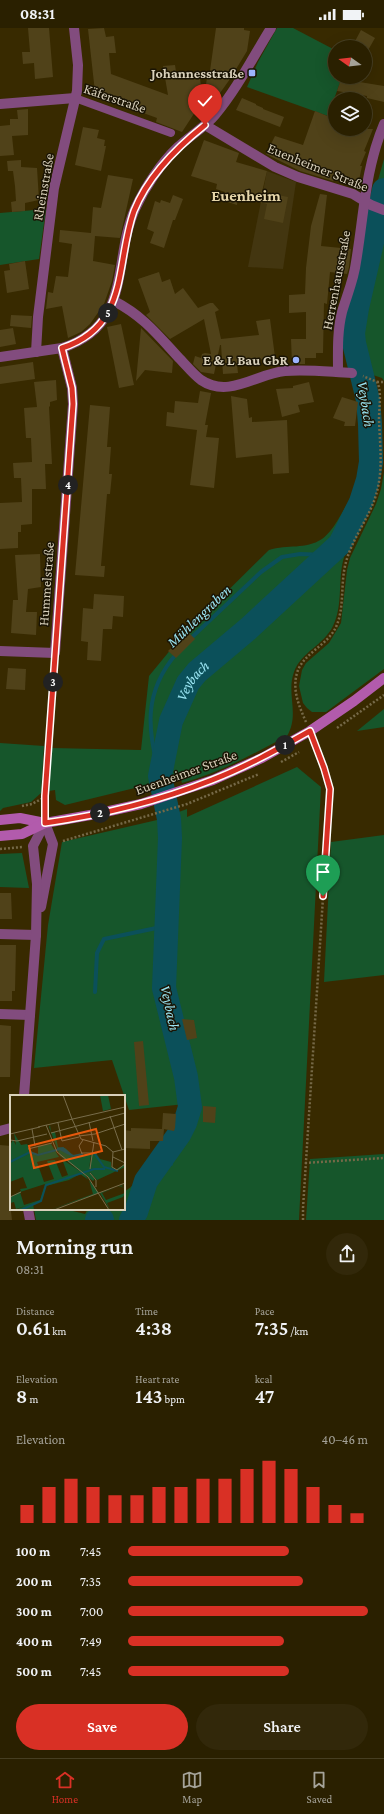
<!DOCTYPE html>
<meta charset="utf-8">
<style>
:root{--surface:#2a2000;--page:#32280a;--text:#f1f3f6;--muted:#a5a399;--line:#463e22;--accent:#d93025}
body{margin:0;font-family:"Crimson Pro",serif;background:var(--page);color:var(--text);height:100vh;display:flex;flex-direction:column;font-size:15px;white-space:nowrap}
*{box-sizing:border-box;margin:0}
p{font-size:13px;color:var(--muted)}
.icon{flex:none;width:22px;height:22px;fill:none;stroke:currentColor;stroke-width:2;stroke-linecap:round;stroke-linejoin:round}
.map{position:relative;height:1192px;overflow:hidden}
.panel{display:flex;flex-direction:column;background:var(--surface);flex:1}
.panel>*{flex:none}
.needle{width:26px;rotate:284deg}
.buttons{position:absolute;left:328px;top:12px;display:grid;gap:8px}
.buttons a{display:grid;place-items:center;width:44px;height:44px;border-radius:50%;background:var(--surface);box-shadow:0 4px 16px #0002,0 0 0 1px var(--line);font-size:20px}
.pin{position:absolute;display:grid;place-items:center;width:34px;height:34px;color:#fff;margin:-41px -17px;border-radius:50% 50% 50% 0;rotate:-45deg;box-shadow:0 0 4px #0007}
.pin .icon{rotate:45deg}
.km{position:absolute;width:20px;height:20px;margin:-10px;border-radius:50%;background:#222;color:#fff;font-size:11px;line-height:20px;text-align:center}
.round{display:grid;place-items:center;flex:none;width:42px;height:42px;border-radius:21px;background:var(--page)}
.head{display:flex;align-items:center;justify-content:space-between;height:68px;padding:0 16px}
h1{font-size:22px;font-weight:600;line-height:30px}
.metrics{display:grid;grid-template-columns:repeat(3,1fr);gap:6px;height:68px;padding:4px 16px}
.metrics div{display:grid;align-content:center}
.metrics b{font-size:20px;font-weight:600}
.metrics small{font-size:11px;font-weight:400}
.metrics p{font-size:11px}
.chart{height:112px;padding:8px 16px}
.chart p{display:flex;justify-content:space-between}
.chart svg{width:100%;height:72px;margin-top:4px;stroke:var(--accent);stroke-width:6}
.button{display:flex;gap:8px;margin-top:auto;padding:8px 16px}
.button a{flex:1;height:46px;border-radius:24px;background:var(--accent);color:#fff;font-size:16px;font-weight:600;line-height:46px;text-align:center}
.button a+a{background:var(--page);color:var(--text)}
ul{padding:0 16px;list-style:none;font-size:13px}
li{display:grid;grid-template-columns:64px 48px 1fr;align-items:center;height:30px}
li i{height:10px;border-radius:5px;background:var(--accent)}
.status{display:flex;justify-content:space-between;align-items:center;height:28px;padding:0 20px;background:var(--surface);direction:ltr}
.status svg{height:11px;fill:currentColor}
.tab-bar{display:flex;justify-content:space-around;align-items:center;height:56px;border-top:1px solid var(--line);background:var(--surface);font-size:11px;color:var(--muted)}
.tab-bar a{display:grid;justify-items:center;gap:2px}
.tab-bar .current{color:var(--accent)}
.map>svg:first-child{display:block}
.built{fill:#433610}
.green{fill:#16562b}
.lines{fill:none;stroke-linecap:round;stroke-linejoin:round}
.stream{stroke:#0b505a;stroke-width:4}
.river{stroke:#0b505a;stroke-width:24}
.building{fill:#504219}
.path{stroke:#756947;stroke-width:2.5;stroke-dasharray:2 2;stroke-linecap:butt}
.service{stroke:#824c7e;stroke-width:8}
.minor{stroke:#824c7e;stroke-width:10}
.secondary{stroke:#b25bac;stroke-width:10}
.route-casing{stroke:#fff;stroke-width:8}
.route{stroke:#d93025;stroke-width:5}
.poi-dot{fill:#9cb4fd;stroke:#1a1404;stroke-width:1.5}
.labels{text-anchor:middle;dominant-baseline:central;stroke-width:3;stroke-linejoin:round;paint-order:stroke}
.poi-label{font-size:14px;font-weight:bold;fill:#d9d1bb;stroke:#1a1404;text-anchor:end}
.street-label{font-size:14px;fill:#d9d1bb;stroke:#1a1404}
.water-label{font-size:15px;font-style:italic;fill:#99e4f2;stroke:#1a1404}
.quarter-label{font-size:16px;font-weight:bold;fill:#e5d5a9;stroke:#1a1404}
.inset-river{fill:none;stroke:#0b505a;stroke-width:2}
.inset-road{fill:none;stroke:#786d4b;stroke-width:1}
.view{fill:#e8590c;fill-opacity:0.15;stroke:#e8590c;stroke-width:2}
.inset-edge{fill:none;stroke:#d9d1bb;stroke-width:2}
</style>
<div class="status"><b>08:31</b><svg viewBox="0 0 49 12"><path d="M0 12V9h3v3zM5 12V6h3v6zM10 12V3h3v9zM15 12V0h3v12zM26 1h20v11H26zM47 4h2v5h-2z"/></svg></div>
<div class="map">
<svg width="384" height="1192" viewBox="0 0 384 1192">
<rect width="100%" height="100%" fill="#382a00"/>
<polygon class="built" points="267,143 296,154 283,241 248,239"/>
<g class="green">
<polygon points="277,0 293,0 335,22 335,49 342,49 328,88 247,59 258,34"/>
<polygon points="384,131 384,174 373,170"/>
<polygon points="46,181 39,231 0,237 0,185"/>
<polygon points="369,183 384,189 384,353 382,350 373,347 373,344 368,343 366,345 349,341 345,323 344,298 367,186"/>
<path d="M356,351L359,353C369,390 372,429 361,467L366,469C376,431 372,393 367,354L369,352C380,360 377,377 377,389C377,412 382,436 376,458C369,485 350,506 343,533C338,554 343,578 333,598C324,617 301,624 294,644C286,666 300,686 287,708C253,726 219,745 182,755L180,749L65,777L56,772L55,762L49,763L52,720L141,722L149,648L181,609L269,522C288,516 305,522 322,511C329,506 335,497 339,490C347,477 355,462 359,448C366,424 364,375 356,351Z"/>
<polygon points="384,444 384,641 326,684 312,684 307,680 303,675 299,658 302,642 306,635 329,615 341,595 347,542 350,530 376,476 381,461"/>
<polygon points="384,681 384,699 357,703"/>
<polygon points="0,715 44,718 41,765 31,774 3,780 0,783"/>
<path d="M297,739L321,759L299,1192H36L34,1181H65L85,1186L88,1181H124V1164L131,1159C152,1134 176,1108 185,1076L129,1082L112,1032L34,1040L48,897L62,814L157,792L187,781V789Z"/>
<polygon points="384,807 384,947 324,954 331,814"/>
<polygon points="22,825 29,860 0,859 0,826"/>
<polygon points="384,1126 384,1192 306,1192 310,1131"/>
</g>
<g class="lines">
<g class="stream">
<polyline points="190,611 261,544 282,529 300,526 329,527"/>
<path d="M160,748C147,702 143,664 177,625"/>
<polyline points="95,964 97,925 104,911 166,898"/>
<polyline points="171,1118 171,1136"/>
</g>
<g class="river">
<polyline points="97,1192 102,1192"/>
<path id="s1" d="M131,1192L136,1184L146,1153L180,1105L185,1095L190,1079L186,1049L164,960L170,810L169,791L160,748L171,693L188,655L197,644L248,601L340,516L361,474L368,452L371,434L370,396L368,372L354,315L353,305L357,280L384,162"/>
</g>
</g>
<g class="building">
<polygon points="28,0 49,0 53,49 35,51 34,35 23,36 22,24 30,24"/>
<polygon points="104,0 106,9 114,8 116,25 109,25 111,46 168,67 163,38 175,37 177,50 200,50 203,75 207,50 209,50 216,0 244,0 244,2 250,3 247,23 230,51 215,72 212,70 204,83 204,87 202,85 201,86 201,85 197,81 182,104 156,94 157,90 97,68 97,63 95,64 88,1"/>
<polygon points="361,2 375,10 367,24 365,23 365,19 358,19 353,17"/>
<polygon points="341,51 384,58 384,74 367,70 367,68 337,63"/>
<polygon points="242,70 256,76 256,77 263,80 263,81 284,89 280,99 236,82"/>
<polygon points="28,81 28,107 12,108 14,127 0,128 0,98 10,97 10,91 18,91 17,82"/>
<polygon points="315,83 335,91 335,101 373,101 364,123 366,124 360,138 362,138 358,157 334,152 333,153 300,143 266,126 275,108 303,117"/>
<polygon points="83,99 99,102 97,110 105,112 104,118 106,118 101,143 75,137"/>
<polygon points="204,112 239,125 236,134 267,143 262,164 288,169 283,195 264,191 267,176 238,168 237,177 222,172 225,164 216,161 217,156 191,148"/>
<polygon points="21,132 21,139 37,140 39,172 25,175 25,183 12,184 11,174 16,173 15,158 13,143 8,143 7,133"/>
<polygon points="108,147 133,151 120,210 95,208 93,233 115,237 112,253 104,276 90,296 81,304 68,310 62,278 46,281 48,264 53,265 56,248 68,249 72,216 59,214 60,202 91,205 93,179 101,180"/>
<polygon points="320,166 327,167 321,218 351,221 349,239 347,246 330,244 327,276 324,275 323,325 316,325 316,330 305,330 305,336 292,336 291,311 306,311 306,284 289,285 289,267 305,266 306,240 311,198"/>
<polygon points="173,167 183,171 175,192 173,192 164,220 150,215 154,204 147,201 155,173 160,175 161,172 170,175"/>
<polygon points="25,233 29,261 7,265 4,243 10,242 9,236"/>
<polygon points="159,244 162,254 170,251 175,266 183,260 198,280 210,275 213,275 219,282 215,284 221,311 259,307 256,293 270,291 275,329 237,336 238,345 223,346 221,317 220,317 214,346 201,344 193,336 195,328 201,330 202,326 205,325 211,326 204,291 170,311 146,287 150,284 138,251"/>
<polygon points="11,287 32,288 31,300 10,298"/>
<polygon points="121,296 134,357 119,360 107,299"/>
<polygon points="13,300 16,316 0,319 0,302"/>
<polygon points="141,300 173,333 172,345 145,342 136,353"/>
<polygon points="33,334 35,351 0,356 0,339"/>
<polygon points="56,352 57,372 50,374 50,378 49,379 52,436 45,436 46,461 32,461 32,496 21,497 21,504 18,504 18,520 0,521 0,475 22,474 21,450 14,450 13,435 32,434 31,410 26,410 24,380 37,379 34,354"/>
<polygon points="309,354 314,374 298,377 300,384 282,389 276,361 293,360 293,358"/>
<polygon points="200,363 211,365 205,397 208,397 206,409 219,410 214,460 190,457 197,402 166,398 167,384 174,385 175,373 198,375"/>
<polygon points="231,368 247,371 249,390 252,389 252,394 287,392 289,445 273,446 272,426 236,430"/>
<polygon points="342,369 358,374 355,398 344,398 345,394 333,390"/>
<polygon points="90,377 110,379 107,419 111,419 109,446 112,446 110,466 107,466 101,538 105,538 104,549 75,547"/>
<polygon points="40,526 41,559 28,561 26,584 37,584 36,607 11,605 13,572 18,572 15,527"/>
<polygon points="94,566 124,568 123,589 113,588 112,601 103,601 101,633 87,632 88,614 81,613 83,580 93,581"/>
<polygon points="188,604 195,611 176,630 168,623"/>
<polygon points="8,640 26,641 25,662 6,661"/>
<polygon points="0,865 11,865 12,891 0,891"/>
<polygon points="0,917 16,917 15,963 12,963 12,973 0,973"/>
<polygon points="182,991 194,992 197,1010 187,1012"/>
<polygon points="0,997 11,998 10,1049 0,1049"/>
<polygon points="143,1013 149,1077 139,1078 134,1014"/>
<polygon points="203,1078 216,1079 215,1095 203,1094"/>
<polygon points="163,1085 176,1086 175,1100 174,1103 164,1101 163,1113 150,1113 150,1121 124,1120 124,1102 131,1103 131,1100 162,1101"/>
<polygon points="0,1117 11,1118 10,1175 12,1192 0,1192"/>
</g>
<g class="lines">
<g class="path">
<polyline points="377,354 384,354"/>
<path d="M306,694C299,678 292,662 297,645C303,625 327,618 336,599C345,579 340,555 346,534C352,512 366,494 374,473C384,446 380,420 379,392C379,381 381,370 379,359L377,354L363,348"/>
<polyline points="337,700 384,667"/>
<polyline points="281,734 299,724"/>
<polyline points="22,778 32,776 45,769"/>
<polyline points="45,784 54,635"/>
<polyline points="63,813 187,776 259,746"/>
<polyline points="0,821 23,819"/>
<polyline points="305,1135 384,1130"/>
<polyline points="303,1192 303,1180 330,761 324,740 314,713"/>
</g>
<polyline class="service" points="75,70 171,105"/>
<g class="minor">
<polyline points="0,76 75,70"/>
<polyline points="205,97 275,139 298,149 353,166 371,177 384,182"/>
<path d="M114,273C143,288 157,306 179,330C186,337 193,346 201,352C229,371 258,345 285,343C307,341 330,344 352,345"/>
<polyline points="36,324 38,289 54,160 77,63 78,37 74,0"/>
<path d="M0,329L62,320C133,297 112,233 135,181C145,159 161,135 178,119C190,108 205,99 215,87C237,61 253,29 271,0"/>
<path d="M338,344C338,324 337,304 342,284C347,267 354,251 356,234C364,187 365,141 384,96"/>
<polyline points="0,623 55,625 73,376 72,360 62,320"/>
<polyline points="41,879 53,816 45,795"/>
<polyline points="0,906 36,907"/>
<polyline points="0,986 30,987"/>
<polyline points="24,1068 36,907 37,856 33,818 45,795"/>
<polyline points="0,1103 11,1100"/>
<polyline points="28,1181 30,1192"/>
</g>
<g class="secondary">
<polyline points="0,792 20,790 45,795"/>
<polyline points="0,808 22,806 45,795 96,786 141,776 213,752 262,730 310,703 354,673 384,650"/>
</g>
</g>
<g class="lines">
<g class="route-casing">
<path id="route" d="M205,97C176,120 148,148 134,183C115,236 130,298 62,320L72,360L73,376L45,768V795C102,787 159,773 212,752C246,739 278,721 310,703L324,740L330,761L323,868"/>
</g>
<use href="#route" class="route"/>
</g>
<g class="poi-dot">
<rect x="248" y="41" width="8" height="8" rx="2"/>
<circle cx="296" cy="332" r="4"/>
</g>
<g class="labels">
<g class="poi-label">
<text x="244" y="45">Johannesstraße</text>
<text x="288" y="332">E &amp; L Bau GbR</text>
</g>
<g class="street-label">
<text transform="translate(115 70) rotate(19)">Käferstraße</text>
<text transform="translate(318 139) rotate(22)">Euenheimer Straße</text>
<text transform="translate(43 159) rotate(-80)">Rheinstraße</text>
<text transform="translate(336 252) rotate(-79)">Herrenhausstraße</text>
<text transform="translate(46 556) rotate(-86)">Hummelstraße</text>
<text transform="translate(186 744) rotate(-20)">Euenheimer Straße</text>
</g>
<g class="water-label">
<text transform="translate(366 376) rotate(81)">Veybach</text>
<text transform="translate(199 588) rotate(-44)">Mühlengraben</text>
<text stroke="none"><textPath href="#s1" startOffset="566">Veybach</textPath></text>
<text transform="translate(170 980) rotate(78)">Veybach</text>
</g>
<g class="quarter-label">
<text x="246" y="167">Euenheim</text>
</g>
</g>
<g transform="translate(10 1067)">
<rect width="115" height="115" fill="#382a00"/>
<path d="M90,0H98L101,14L93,16ZM40,30L41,37H45L48,52L55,53L64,61L81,59L79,75L82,59L86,58L90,64L101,67V71L105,75L115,69V72L87,85L79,76L85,84L83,86L50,61L39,32ZM4,38L11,50L17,49L23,58L28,60V51L41,49L49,62L27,67L34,87L44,84L37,66L45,65L52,82L58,80L52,64L74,79L89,98L40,115L83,99L79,85L70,79L59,85L36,91L31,106L23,109L24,115H5L15,111L6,114L4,107L0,108V102L11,96L10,94L17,93L13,82L0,87V50L3,45L6,50ZM35,89L30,105L14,110L10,97ZM115,89L111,91L115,93L109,91L92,98L96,105L115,98L113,102L97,108L100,115L90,98Z" fill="#16562b" fill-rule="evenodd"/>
<path class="inset-river" d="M47,54L53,53L61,60M84,58L94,72L108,76M0,67L20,57L28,60L50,54L63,61L73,59M11,115L31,106L36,90L84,74H95"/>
<path class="inset-road" d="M53,0L62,24M100,21L112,55M62,24L71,44L96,51L103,57M79,27L83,46M48,28L52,46L69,42M36,30L47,57L78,82L99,115M28,32L115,12M22,34L25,51M41,38L115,18M0,39L30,32M69,41L85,39L115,29M0,45L7,46L37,39M18,54L42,48M103,57L102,72L107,75L115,69M103,57L115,54M72,58H87M72,59L69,51L73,45M103,62L115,68M80,74L84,47M80,78L86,85V92M0,102L11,97M44,115L115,88"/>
<path class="view" d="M86,34L92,56L24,73L19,51Z"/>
<rect width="115" height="115" class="inset-edge"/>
</g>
</svg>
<div class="buttons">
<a><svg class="needle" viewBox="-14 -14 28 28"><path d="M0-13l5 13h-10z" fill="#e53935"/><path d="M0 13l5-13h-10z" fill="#a5a399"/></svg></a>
<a><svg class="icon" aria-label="layers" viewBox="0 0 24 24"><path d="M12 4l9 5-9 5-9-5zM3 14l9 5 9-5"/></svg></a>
</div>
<div class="pin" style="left:323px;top:868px;background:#1e9e55"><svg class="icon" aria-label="arrive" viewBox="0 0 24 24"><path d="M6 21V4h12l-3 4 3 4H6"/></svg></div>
<div class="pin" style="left:205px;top:97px;background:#d93025"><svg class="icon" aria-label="check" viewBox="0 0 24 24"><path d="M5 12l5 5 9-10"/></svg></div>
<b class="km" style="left:285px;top:717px">1</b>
<b class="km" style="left:100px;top:785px">2</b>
<b class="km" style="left:53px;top:654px">3</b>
<b class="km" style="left:68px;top:457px">4</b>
<b class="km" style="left:108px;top:285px">5</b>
</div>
<section class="panel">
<div class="head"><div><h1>Morning run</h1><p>08:31</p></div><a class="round"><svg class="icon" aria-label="share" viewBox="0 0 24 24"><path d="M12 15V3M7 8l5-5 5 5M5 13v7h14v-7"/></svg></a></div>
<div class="metrics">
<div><p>Distance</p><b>0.61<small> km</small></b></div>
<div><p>Time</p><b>4:38</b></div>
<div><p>Pace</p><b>7:35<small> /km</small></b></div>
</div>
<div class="metrics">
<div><p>Elevation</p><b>8<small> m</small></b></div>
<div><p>Heart rate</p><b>143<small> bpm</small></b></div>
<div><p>kcal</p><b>47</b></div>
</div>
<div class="chart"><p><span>Elevation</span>40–46 m</p>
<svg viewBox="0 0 160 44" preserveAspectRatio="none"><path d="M5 44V33M15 44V22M25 44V17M35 44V22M45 44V27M55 44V27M65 44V22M75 44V22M85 44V17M95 44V17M105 44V11M115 44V6M125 44V11M135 44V22M145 44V33M155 44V38"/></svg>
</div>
<ul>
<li><b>100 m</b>7:45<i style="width:67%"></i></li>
<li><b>200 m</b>7:35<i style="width:73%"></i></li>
<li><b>300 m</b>7:00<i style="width:100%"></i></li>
<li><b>400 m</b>7:49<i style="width:65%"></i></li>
<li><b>500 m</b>7:45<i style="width:67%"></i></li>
</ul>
<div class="button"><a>Save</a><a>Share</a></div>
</section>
<nav class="tab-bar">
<a class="current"><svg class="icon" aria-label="home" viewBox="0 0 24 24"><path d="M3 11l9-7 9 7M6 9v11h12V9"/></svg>Home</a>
<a><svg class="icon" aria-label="map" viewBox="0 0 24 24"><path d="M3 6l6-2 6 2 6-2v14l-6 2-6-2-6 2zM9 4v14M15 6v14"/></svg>Map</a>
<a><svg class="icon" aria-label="saved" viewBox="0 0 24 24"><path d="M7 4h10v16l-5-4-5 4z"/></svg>Saved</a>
</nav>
